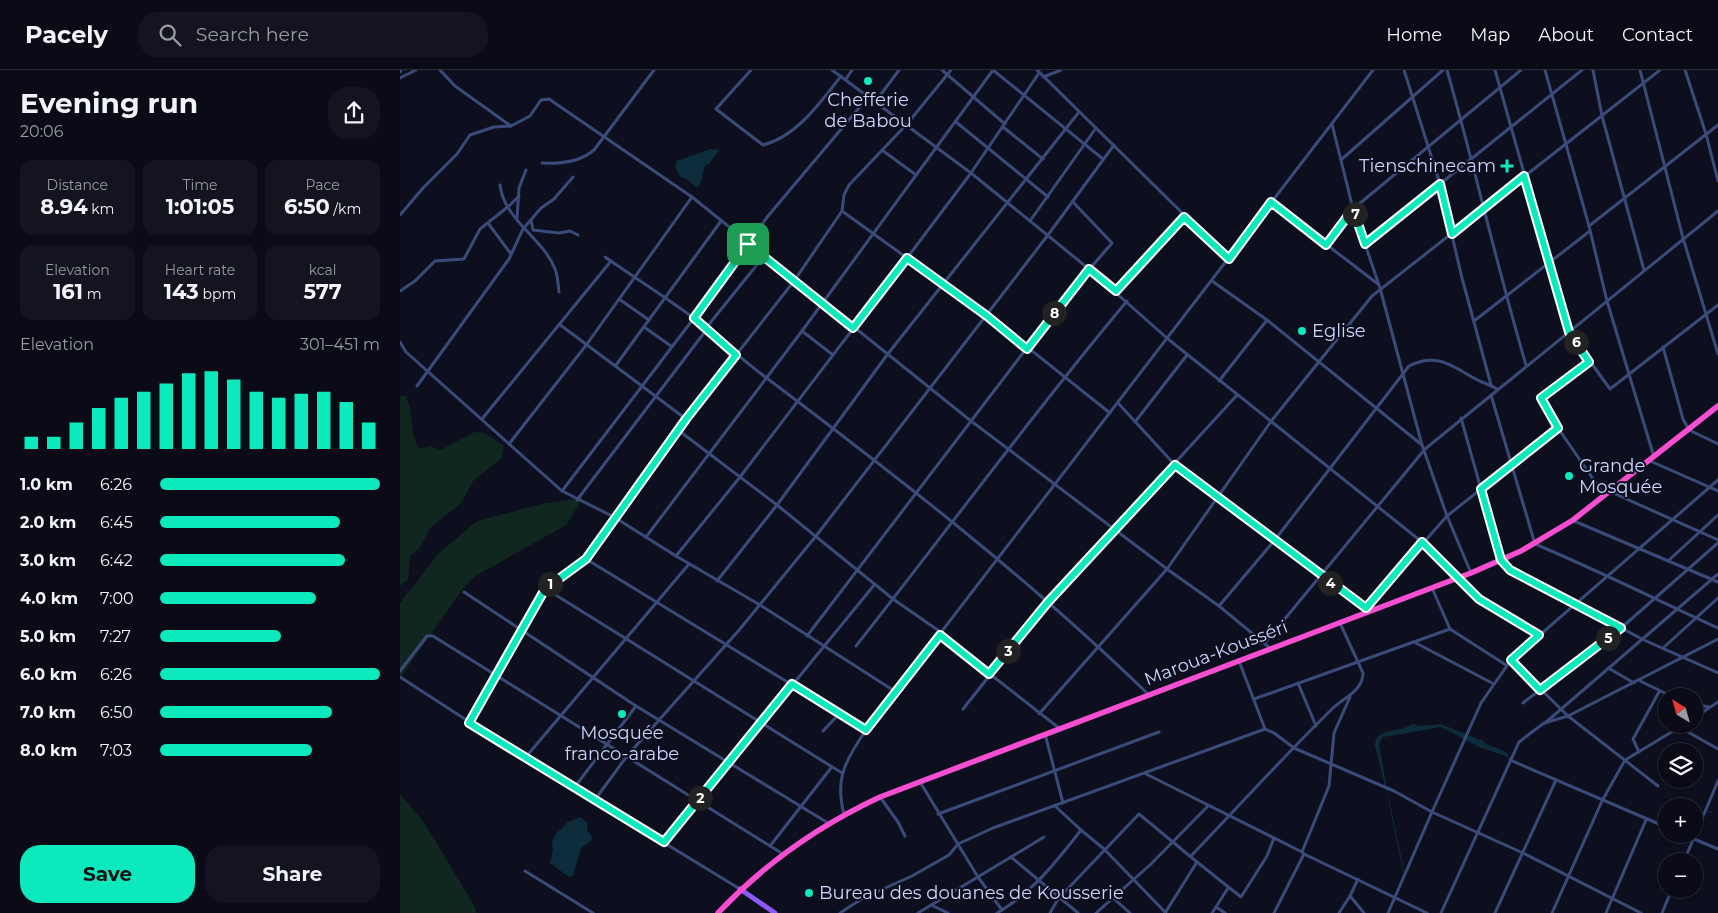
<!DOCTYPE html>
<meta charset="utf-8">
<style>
:root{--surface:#0a0b16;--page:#13141f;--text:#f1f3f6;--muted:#999ba1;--line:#2a2b35;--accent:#0ce9bd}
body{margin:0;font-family:Montserrat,sans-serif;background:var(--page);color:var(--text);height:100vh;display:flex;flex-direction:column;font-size:19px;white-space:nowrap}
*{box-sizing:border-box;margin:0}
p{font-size:16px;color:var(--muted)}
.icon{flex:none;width:28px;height:28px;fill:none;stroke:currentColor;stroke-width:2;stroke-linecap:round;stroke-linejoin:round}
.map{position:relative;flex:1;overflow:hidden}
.sheet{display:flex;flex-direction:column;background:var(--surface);width:400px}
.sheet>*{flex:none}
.needle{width:32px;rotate:323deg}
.buttons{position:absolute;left:1258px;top:618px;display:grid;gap:10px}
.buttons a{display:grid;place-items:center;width:45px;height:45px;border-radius:50%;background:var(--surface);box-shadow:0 1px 4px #0004,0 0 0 1px var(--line);font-size:25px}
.pin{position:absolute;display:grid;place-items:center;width:42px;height:42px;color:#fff;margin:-21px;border-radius:10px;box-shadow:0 2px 8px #0006}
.km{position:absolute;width:25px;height:25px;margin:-12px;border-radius:50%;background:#222;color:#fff;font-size:14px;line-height:25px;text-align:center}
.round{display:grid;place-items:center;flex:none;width:52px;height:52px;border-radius:20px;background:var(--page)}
.summary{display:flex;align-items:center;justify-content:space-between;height:85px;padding:0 20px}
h1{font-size:28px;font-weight:700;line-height:38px}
.stats{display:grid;grid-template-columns:repeat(3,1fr);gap:8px;height:85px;padding:5px 20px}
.stats div{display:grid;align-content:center;border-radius:12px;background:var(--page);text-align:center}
.stats b{font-size:21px;font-weight:700}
.stats small{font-size:14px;font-weight:400}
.stats p{font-size:14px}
.chart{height:140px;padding:10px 20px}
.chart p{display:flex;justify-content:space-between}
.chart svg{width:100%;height:90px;margin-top:5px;stroke:var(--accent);stroke-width:6}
.action{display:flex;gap:10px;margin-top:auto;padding:10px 20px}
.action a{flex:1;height:58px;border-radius:20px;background:var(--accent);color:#111;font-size:20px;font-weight:700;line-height:58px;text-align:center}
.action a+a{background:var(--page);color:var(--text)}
ul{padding:0 20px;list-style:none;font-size:16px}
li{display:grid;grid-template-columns:80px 60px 1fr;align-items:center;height:38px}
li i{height:12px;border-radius:6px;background:var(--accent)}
header{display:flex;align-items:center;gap:30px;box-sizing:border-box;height:70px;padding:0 25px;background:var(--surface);border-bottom:1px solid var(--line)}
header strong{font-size:24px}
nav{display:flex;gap:28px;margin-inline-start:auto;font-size:18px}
.search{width:350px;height:45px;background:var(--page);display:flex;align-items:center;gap:12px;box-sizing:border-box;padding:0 18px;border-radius:20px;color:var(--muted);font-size:19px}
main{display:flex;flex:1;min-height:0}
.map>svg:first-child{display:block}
.green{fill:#102720}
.water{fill:#0d2d3d}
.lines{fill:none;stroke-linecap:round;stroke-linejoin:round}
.stream{stroke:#0d2d3d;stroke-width:1}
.street{stroke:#3a4b7a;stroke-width:3}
.primary{stroke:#8d59f7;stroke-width:5}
.highway{stroke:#f64ed0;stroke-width:5.5}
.route-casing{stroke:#fff;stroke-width:10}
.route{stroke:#0ce9bd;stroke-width:6}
.poi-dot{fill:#0ce9bd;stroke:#0d0f1e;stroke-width:2}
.labels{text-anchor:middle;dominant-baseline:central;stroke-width:4;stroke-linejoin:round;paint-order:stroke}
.poi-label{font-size:18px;fill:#ccd5fc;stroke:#0d0f1e;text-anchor:start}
.street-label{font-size:18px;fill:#ccd5fc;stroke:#0d0f1e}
</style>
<header>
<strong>Pacely</strong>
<div class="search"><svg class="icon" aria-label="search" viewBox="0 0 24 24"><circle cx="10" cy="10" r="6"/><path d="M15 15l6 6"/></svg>Search here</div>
<nav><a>Home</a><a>Map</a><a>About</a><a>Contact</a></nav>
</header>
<main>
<section class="sheet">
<div class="summary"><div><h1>Evening run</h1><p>20:06</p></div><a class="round"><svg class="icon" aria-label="share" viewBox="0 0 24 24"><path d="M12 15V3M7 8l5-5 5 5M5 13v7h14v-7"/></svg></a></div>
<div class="stats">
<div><p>Distance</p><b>8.94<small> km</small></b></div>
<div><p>Time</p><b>1:01:05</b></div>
<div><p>Pace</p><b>6:50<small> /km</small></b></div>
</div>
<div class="stats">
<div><p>Elevation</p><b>161<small> m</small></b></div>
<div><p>Heart rate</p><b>143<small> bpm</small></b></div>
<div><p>kcal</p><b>577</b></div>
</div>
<div class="chart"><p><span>Elevation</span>301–451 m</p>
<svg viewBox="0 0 160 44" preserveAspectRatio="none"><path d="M5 44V38M15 44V38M25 44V31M35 44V24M45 44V19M55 44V16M65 44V12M75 44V7M85 44V6M95 44V10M105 44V16M115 44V19M125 44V17M135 44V16M145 44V21M155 44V31"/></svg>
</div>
<ul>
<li><b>1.0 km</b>6:26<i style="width:100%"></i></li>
<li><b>2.0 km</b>6:45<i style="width:82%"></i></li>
<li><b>3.0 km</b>6:42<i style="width:84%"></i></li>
<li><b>4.0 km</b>7:00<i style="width:71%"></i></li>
<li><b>5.0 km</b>7:27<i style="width:55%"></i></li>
<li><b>6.0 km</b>6:26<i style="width:100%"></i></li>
<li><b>7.0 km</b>6:50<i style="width:78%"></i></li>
<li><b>8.0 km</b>7:03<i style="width:69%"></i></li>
</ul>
<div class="action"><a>Save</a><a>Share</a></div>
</section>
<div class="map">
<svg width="1318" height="843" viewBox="0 0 1318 843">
<rect width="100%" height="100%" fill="#0d0f1e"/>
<g class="green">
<path d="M5,325C14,342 9,362 19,379L30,376L41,380L74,362L85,363L104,376L102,388L73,411L61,433L31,457L19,478L10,486L8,509L0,516V326Z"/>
<polygon points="183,428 166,455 74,507 62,520 0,608 0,533 39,483 77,451 146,433"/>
<polygon points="0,724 23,751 75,837 76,843 0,843"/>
</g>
<g class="water">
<polygon points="310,79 319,80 309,94 305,95 300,115 296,117 287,109 281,107 275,97 277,91"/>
<path d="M1012,654L1021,656L1041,654L1080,670H1083L1084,673L1106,682L1109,687L1079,677L1041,657L983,667L979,674L989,732L975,675L976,669C983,658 1002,662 1012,654Z"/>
<polygon points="180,747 187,752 187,760 192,767 191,771 181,778 173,806 169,807 150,793 153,781 152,773 155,765 168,752"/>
</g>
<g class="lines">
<g class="stream">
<polyline points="989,731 1004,803"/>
<polyline points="1299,742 1312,742"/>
</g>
<g class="street">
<polyline points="40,0 55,16 111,56 130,46 141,30 149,29 292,127 571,351 767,499 819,536 870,578"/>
<path d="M351,0L316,39L363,75C396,67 421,32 441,6"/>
<polyline points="432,0 571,103 689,199 768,269 1022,472 1079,529 1139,565"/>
<polyline points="542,0 605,54"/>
<polyline points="593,0 703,89"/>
<polyline points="637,0 829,189"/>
<polyline points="1004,0 1040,114 1062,208 1091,315"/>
<path d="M1047,0C1075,98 1097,197 1126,295"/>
<polyline points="1145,0 1189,156 1207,231 1254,387"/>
<polyline points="1182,0 1111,57 1169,262 1210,319 1318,235"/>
<polyline points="1193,0 1202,46 1244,200"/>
<polyline points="1240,0 1283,168 1318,284"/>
<polyline points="1285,0 1306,64 1318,111"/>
<polyline points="0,2 1,0"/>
<polyline points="639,3 571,103 507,188 587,245 710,343"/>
<polyline points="643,7 661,0"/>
<polyline points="0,8 16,0"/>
<polyline points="446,9 452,0"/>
<polyline points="476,31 499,0"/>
<polyline points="556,52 648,127"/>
<polyline points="932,54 953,139 980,218 1022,375"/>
<polyline points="603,57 643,89"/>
<polyline points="482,80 516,105"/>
<polyline points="942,89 1043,0"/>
<path d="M142,93C159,94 180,92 194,80L254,0"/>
<path d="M100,115C104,150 143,168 155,199C158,206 158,215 159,222"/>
<polyline points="871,132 978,214"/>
<polyline points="442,141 444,125 449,115 507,54 551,0"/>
<polyline points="0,145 23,118 57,84 70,65 94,57 111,56"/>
<polyline points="117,148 119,118 126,100"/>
<polyline points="131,150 133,160 159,163 170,161 178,165"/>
<polyline points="630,151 696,58"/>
<polyline points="88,153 111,184"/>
<polyline points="1189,156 1318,55"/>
<polyline points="965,174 1111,57 1095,0"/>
<polyline points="926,175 953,139 1121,0"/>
<path d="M205,187C235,208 266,227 295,249C320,269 342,290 368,309C499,408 631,510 749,625"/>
<polyline points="812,211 867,250 1022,375 1047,446 1071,503"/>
<polyline points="0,221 15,211 35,191 64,189 80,159 109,136 119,126"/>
<polyline points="716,221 784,147"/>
<polyline points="219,229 249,250"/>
<polyline points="1074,251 1190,161"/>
<polyline points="159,254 286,349"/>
<polyline points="244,257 271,276"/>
<polyline points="306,258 364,186"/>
<polyline points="402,261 433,285"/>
<polyline points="0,272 6,282 162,421 214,447 276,486 360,535 496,622"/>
<polyline points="1263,277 1283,349 1289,360 1318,374"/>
<polyline points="1189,292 1141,329 1158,358 1204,425"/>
<polyline points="216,295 321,151"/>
<polyline points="819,311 867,250"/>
<polyline points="17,316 109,189 123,159 141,138 154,129 173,107"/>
<path d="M1091,325L1135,474C1197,500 1257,530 1318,558"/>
<polyline points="718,333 775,395 874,471 970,540"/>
<polyline points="1061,348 1101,490 1110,500 1244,570 1318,603"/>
<polyline points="82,349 211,191"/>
<polyline points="735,352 787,285"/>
<polyline points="278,360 377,435 493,529 542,563"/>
<polyline points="109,374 187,274 292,127"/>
<polyline points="1250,391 1318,421"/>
<polyline points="162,421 294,248 368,146 469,26"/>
<polyline points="1211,422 1318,470"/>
<polyline points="177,430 307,259"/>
<polyline points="1174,451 1318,512"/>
<polyline points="246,467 402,261 593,0"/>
<polyline points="186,489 466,660"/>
<polyline points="1268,491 1318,445"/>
<polyline points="317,511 377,435 487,285 679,42"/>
<polyline points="1032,518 1050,559 1106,595"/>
<polyline points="146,519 442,703"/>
<polyline points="64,522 236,636 428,753"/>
<path d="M819,536L874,471L1009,296C1035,283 1050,294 1072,307C1080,312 1089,314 1097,319"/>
<polyline points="966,538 1047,446 1158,358"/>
<polyline points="540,565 659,658"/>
<polyline points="407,566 668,224 712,173 673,132"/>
<polyline points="1014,572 1092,613"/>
<polyline points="865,573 1025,379 1318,141"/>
<path d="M456,576C547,461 633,343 727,231"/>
<polyline points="1263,578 1318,528"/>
<polyline points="1111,590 1168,646 1258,716"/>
<polyline points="839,591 865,659"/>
<polyline points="1210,599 1234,613"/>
<polyline points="0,601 27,566 33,566 383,784"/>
<polyline points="0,607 125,688 340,819"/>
<polyline points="1240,611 1271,626"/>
<polyline points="898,613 916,656"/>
<polyline points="854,629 1050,559"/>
<polyline points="1123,633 1221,558 1318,473"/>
<polyline points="1294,634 1309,637"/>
<polyline points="563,639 648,532 837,325"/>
<polyline points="639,644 767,499 872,350 972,226 1260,0"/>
<polyline points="1294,648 1318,632"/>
<polyline points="69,653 145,519 186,489 286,349 394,211 442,141 507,188 340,407 276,486"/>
<polyline points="1145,653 1318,504"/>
<polyline points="1279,657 1318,679"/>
<polyline points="423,661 439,644"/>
<polyline points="645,664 663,733"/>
<polyline points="1239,682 1233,669 1259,622"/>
<polyline points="125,688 289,494"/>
<polyline points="1110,690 1266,757"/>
<polyline points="746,704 902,782"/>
<polyline points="520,712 578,807 602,840"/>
<polyline points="174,718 236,636"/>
<polyline points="480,727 498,752 505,766"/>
<polyline points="194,731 227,686 340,559 416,466 648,165 714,75"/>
<polyline points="655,736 681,760"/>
<path d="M444,744C434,708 447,688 466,660L973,0"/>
<polyline points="538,744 759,662"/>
<polyline points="1282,764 1318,779"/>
<polyline points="264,772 475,514"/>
<polyline points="370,776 431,698"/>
<polyline points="904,784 1027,843"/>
<path d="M791,786C838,737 883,687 932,639C943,628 963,621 963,603L940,553"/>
<polyline points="611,787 644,767"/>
<polyline points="1284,791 1318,711"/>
<polyline points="797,792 841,827 867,786 874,768"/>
<polyline points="125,801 193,843"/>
<polyline points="950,826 958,809"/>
<polyline points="713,828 730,843"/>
<polyline points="531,835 548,843"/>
<polyline points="816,837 828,818"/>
<polyline points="440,843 463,828 512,806 549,785 558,774 593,758 865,659 874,663 894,678 994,721 1032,742 1081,633 1111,590 1318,410"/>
<polyline points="518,843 611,787 678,843"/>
<path d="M597,843C632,823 657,791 681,760L704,779L766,843"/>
<polyline points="650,843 658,829 739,744 797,792 765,843"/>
<polyline points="696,843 751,794 808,736"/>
<polyline points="812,843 816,837 825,843"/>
<polyline points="874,843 904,784 902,782 929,716 934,663 950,627"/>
<polyline points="939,843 950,826 964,843"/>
<polyline points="988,843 1032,742 1123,783 1241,843"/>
<polyline points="1041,843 1119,672 1144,653 1168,646 1318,569"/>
<polyline points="1095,843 1156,710"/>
<polyline points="1152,843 1202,731 1225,690 1285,654"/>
<polyline points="1206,843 1246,750"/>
<polyline points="1262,843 1272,819"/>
</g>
<polyline class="primary" points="340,819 375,843"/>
<path class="highway" d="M318,843C365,793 418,756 480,727L1071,503L1121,481L1173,450L1318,336"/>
</g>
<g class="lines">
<g class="route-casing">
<polygon id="route" points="1124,106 1169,262 1189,292 1141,328 1158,358 1081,419 1101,490 1110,500 1221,558 1140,620 1111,590 1139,565 1079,529 1022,472 966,538 775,395 648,532 589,604 540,565 466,660 392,614 264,772 69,653 145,519 186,489 286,349 336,285 294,248 348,174 453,258 507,188 587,246 627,279 689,199 716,221 784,147 829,189 871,132 926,175 953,139 965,174 1040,114 1052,164"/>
</g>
<use href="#route" class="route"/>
</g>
<g class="poi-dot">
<circle cx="468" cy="11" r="5"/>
<path d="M1104.5 88.5h5v5h5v5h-5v5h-5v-5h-5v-5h5z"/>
<circle cx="902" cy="261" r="5"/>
<circle cx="1169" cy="406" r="5"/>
<circle cx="222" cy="644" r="5"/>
<circle cx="409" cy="823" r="5"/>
</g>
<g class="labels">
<g class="poi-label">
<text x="468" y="30" text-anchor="middle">Chefferie<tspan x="468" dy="21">de Babou</tspan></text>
<text x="1096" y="96" text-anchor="end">Tienschinecam</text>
<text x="912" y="261">Eglise</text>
<text x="1179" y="396">Grande<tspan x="1179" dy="21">Mosquée</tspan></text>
<text x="222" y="663" text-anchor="middle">Mosquée<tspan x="222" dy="21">franco-arabe</tspan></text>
<text x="419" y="823">Bureau des douanes de Kousserie</text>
</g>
<g class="street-label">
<text transform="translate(816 583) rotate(-21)">Maroua-Kousséri</text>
</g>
</g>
</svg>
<div class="buttons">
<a><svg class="needle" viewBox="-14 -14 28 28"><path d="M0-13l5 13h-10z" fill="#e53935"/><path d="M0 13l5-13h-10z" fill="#999ba1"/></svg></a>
<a><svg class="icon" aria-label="layers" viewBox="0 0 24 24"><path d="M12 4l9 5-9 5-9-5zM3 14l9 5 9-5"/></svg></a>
<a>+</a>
<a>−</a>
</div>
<div class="pin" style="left:348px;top:174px;background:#1e9e55"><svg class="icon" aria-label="arrive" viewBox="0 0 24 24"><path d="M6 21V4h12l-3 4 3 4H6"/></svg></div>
<b class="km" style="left:150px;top:514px">1</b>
<b class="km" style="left:300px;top:728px">2</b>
<b class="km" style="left:608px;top:581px">3</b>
<b class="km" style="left:930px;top:513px">4</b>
<b class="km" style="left:1208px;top:568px">5</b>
<b class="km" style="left:1176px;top:272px">6</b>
<b class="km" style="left:955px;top:144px">7</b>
<b class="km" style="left:654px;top:243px">8</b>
</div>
</main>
